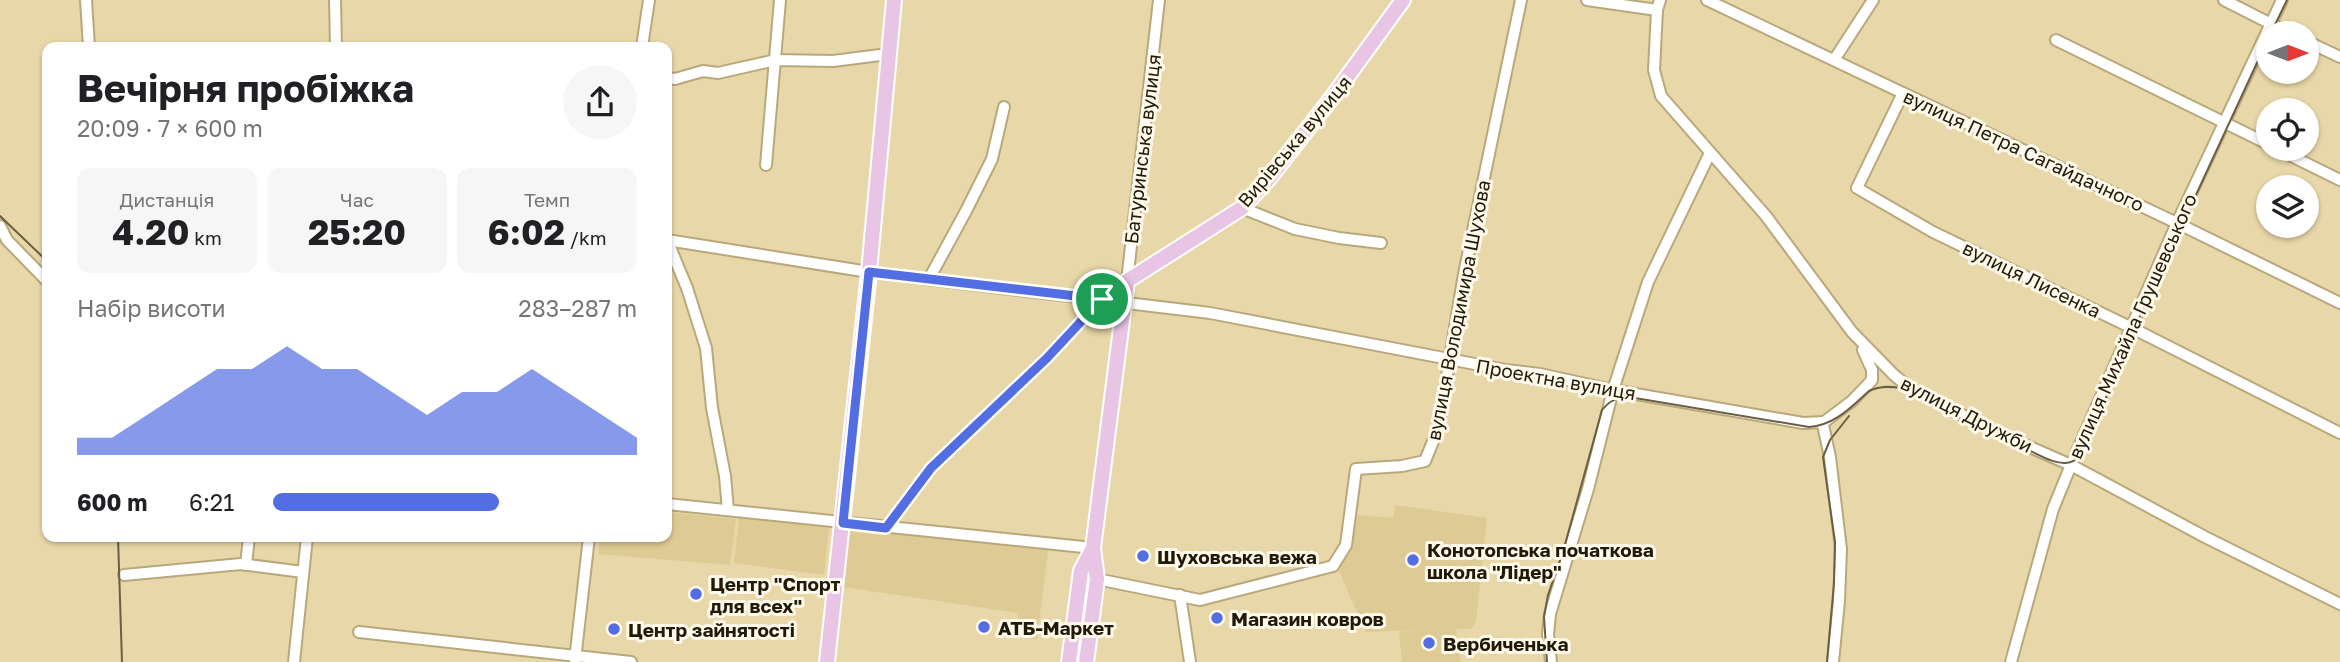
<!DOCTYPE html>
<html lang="uk">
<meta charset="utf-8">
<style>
:root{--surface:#fff;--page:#f6f6f6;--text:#202124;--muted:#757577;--accent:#536ee3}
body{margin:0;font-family:"Golos Text",sans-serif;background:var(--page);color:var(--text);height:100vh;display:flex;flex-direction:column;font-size:26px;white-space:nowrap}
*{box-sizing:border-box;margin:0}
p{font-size:23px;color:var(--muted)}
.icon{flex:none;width:38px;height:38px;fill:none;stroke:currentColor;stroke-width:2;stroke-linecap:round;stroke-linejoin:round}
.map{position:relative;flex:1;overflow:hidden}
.drawer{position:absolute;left:42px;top:42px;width:630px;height:500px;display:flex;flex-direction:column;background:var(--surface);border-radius:14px;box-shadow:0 2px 5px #0004}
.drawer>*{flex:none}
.needle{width:46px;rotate:90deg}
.controls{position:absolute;left:2256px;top:21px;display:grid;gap:14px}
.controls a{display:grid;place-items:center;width:63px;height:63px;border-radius:50%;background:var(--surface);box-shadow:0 2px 5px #0004;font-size:35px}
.pin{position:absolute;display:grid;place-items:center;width:60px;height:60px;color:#fff;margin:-30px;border:4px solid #fff;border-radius:50%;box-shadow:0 2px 7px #0007}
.round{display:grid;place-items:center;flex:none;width:74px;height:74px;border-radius:37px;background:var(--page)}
.head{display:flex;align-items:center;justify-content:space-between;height:119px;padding:0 35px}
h1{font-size:38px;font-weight:700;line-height:52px}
.figures{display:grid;grid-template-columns:repeat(3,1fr);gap:10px;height:119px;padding:7px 35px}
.figures div{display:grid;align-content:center;border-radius:14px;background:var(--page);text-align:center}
.figures b{font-size:35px;font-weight:700}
.figures small{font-size:19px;font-weight:400}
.figures p{font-size:19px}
.chart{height:196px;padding:14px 35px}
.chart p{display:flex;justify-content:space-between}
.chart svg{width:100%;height:126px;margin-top:7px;fill:var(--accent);opacity:.7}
ul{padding:0 35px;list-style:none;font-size:23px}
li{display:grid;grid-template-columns:112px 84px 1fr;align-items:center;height:52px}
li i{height:18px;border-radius:9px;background:var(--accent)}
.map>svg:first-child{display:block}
.built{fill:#deca94}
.green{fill:#71c184}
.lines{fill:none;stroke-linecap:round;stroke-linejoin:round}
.minor-casing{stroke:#b9a87b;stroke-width:14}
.major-casing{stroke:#fff;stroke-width:18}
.minor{stroke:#fff;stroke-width:10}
.major{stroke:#e9c5e5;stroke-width:14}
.tram{stroke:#6a5f42;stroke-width:2}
.route-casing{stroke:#fff;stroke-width:14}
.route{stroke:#536ee3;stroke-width:9}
.poi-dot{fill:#536ee3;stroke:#fef9eb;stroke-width:2.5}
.labels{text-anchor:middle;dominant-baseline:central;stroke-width:6;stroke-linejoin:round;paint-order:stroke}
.street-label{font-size:19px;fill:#211a08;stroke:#fef9eb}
.poi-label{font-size:19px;font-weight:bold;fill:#211a08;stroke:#fef9eb;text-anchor:start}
</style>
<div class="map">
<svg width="2340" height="662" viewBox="0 0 2340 662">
<rect width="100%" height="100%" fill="#e8d7a8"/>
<g class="built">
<polygon points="1395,505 1487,518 1476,621 1471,629 1456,629 1461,662 1402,662 1399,632 1417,630 1366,632 1338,569 1350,552 1356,515 1393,518"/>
<polygon points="667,512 736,519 730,565 598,554 600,537 667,537"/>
<polygon points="739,518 829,527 824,575 734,563"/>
<polygon points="848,529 1048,550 1037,639 1019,638 1018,613 844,587"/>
</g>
<polygon class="green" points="1090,571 1093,573 1081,662 1075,662 1087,572"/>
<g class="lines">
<g class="minor-casing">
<g id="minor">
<polyline points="86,0 89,47"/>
<polyline points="335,0 336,47"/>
<polyline points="1587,0 1657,10"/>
<polyline points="1660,0 1657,10 1654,70 1661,96 1766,216 1852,332 1894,375 1910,388 1993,431 2071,465 2205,537 2340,604"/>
<polyline points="1707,0 2181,225 2340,303"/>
<polyline points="2224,0 2289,33"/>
<polyline points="2056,40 2268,144"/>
<polyline points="2306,41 2340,57"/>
<polyline points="642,47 649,0"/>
<polyline points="1834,60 1873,0"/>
<polyline points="667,78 675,79 703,71 718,73 776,60 833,61 888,54"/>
<polyline points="1903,93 1857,188 1933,232 2130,327 2340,433"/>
<polyline points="2277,149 2340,180"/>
<polyline points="766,165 780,0"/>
<polyline points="1242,208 1295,229 1339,238 1381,243"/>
<polyline points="0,226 7,240 47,281"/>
<polyline points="667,240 869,272 1210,313 1506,370 1540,374 1613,390 1803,423 1824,422"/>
<polyline points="667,240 687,288 706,348 712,408 725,476 728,510"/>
<polyline points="929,279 966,211 992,159 1004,107"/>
<polyline points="1127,281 1159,0"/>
<polyline points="667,504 1093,548"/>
<polyline points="886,528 931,468 1047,358 1102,299"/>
<polyline points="246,565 249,537"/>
<polyline points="124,575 241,564 303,572"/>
<polyline points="1097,579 1200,600 1333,566 1346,545 1356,469 1402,466 1425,461 1438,429 1464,274 1521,0"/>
<polyline points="1180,595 1190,662"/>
<polyline points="359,632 631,662"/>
<polyline points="575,660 589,537"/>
<polyline points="294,662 307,537"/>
<polyline points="1551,662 1548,634 1550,614 1588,489 1613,390 1648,282 1710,153"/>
<polyline points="1833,662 1839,601 1841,549 1830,457 1823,425 1824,422 1852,401 1872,380 1872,370 1863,350"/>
<polyline points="2011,662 2053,509 2071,465 2177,223 2282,0"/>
</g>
</g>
<g class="major-casing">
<g id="major">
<polyline points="827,662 869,272 894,0"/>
<polyline points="1069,662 1081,571 1093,548"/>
<polyline points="1086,662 1097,579 1093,548 1127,281 1242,208 1270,177 1334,95 1403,0"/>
</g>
</g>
<use href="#minor" class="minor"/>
<use href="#major" class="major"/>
<g class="tram">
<polyline points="2271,33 2287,0"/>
<polyline points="0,216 47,261"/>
<polyline points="118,537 122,662"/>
<path d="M1547,662L1544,617L1548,595L1563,552L1602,410C1610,400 1617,398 1629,397L1809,427C1835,425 1851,407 1869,391C1879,386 1888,386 1900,388C1942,409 1983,431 2026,449C2038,454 2053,464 2066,463C2080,462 2085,447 2090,436L2134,329L2268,39"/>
<polyline points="1827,662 1834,583 1835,542 1823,457 1830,440 1849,416"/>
</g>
</g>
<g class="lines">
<g class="route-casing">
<polygon id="route" points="869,272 1102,299 1047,358 931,468 886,528 843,523"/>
</g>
<use href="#route" class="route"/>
</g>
<g class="poi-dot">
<circle cx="1143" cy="556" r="7"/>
<circle cx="1413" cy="560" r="7"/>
<circle cx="696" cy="594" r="7"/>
<circle cx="1217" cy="618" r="7"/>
<circle cx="984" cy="627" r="7"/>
<circle cx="614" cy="629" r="7"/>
<circle cx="1429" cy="643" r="7"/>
</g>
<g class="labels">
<g class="street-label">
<text transform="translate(1294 141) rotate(-50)">Вирівська вулиця</text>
<text transform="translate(1142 149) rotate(-83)">Батуринська вулиця</text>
<text transform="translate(2024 150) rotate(25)">вулиця Петра Сагайдачного</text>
<text transform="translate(2032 279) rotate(26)">вулиця Лисенка</text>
<text transform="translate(1458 310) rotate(-79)">вулиця Володимира Шухова</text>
<text transform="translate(2132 326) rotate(-66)">вулиця Михайла Грушевського</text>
<text transform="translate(1556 379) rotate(10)">Проектна вулиця</text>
<text transform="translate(1967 414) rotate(27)">вулиця Дружби</text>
</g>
<g class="poi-label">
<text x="1427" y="549">Конотопська початкова<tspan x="1427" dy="22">школа "Лідер"</tspan></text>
<text x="1157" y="556">Шуховська вежа</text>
<text x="710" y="583">Центр "Спорт<tspan x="710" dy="22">для всех"</tspan></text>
<text x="1231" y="618">Магазин ковров</text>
<text x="998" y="627">АТБ-Маркет</text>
<text x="628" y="629">Центр зайнятості</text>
<text x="1443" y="643">Вербиченька</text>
</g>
</g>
</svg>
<div class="controls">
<a><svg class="needle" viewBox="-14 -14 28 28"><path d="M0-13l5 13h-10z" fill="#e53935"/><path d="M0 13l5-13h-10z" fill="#757577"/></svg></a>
<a><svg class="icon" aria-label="locate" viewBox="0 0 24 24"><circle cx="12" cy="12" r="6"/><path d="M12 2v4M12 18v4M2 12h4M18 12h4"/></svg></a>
<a><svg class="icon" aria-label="layers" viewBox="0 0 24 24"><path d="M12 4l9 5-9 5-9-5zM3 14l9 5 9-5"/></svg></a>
</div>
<div class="pin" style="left:1102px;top:299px;background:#1e9e55"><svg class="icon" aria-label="arrive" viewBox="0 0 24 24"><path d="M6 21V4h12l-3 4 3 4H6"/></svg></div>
<section class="drawer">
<div class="head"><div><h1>Вечірня пробіжка</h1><p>20:09 · 7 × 600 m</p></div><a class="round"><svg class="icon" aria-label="share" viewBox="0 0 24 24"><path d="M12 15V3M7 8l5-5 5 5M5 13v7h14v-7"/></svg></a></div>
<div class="figures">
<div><p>Дистанція</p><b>4.20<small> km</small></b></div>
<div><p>Час</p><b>25:20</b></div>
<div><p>Темп</p><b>6:02<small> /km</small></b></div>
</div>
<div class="chart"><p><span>Набір висоти</span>283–287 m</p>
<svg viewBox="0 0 160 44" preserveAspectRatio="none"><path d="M0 44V38L10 38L20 30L30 22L40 14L50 14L60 6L70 14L80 14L90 22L100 30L110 22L120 22L130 14L140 22L150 30L160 38V44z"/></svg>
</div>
<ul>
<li><b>600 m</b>6:21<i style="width:62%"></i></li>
</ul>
</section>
</div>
